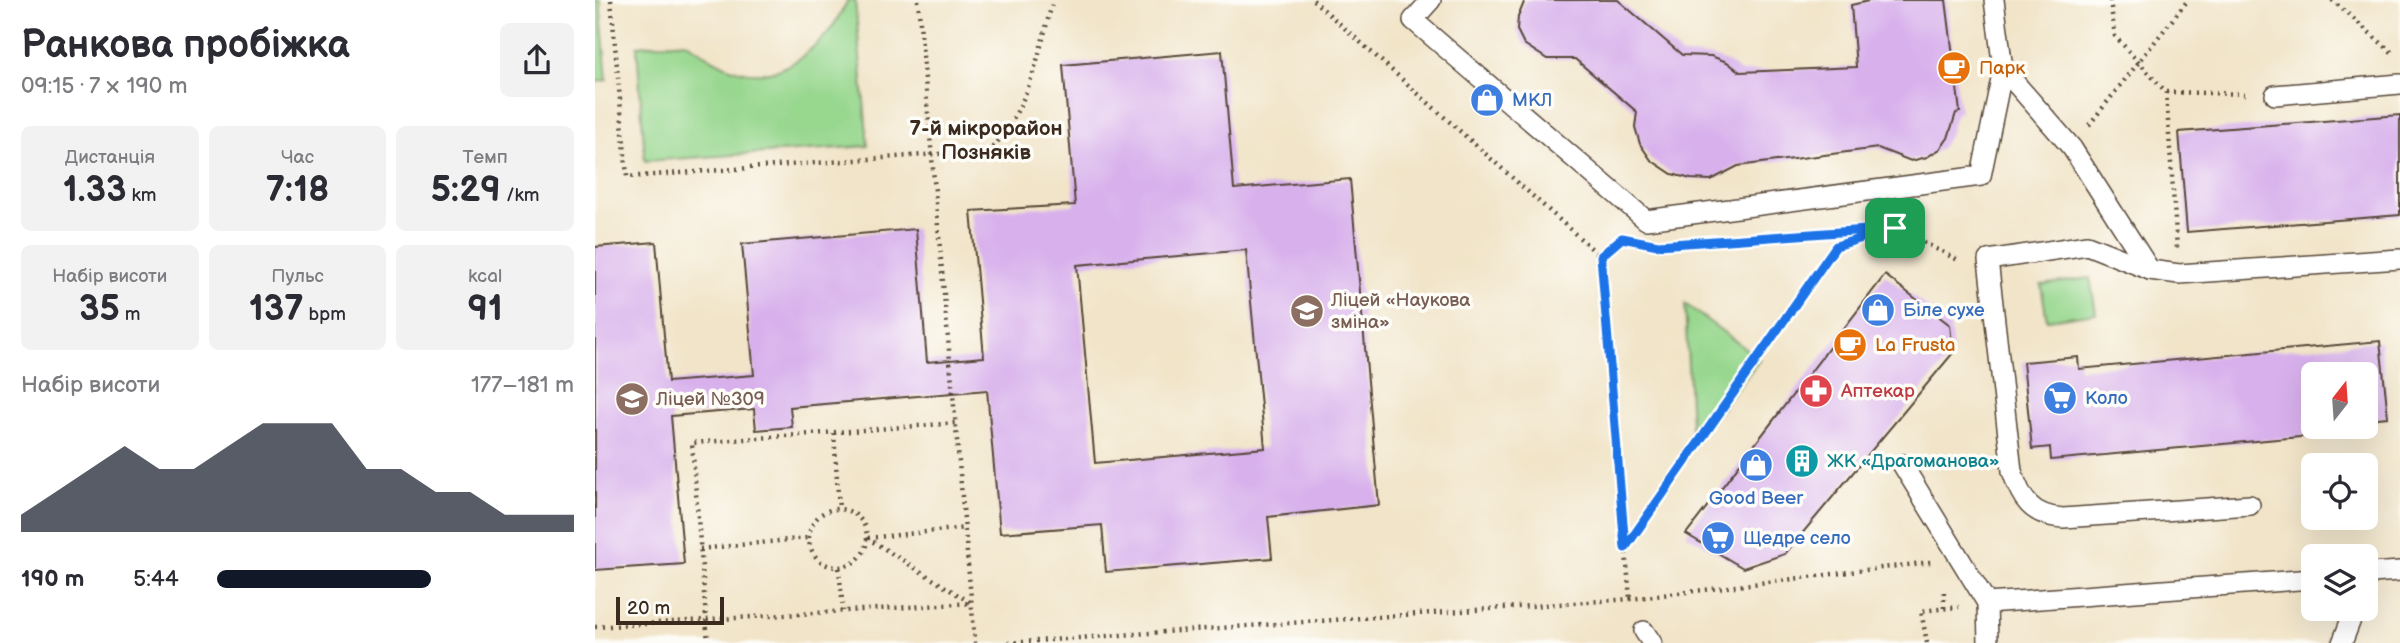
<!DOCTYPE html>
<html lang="uk">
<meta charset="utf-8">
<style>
:root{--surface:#fff;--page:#f2f2f3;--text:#2b2b33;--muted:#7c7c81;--accent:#111827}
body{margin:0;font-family:"Balsamiq Sans",sans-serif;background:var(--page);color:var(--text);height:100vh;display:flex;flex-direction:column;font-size:26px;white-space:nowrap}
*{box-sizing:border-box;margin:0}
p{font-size:23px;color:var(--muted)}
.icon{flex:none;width:38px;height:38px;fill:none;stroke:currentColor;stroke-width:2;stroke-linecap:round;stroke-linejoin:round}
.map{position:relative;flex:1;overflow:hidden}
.sheet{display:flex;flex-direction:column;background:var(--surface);width:595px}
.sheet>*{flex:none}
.needle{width:46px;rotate:17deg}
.fabs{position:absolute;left:1706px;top:362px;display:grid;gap:14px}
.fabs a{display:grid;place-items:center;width:77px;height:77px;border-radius:10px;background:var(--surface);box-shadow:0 7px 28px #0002;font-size:35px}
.scale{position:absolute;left:21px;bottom:18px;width:108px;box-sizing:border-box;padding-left:7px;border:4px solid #3b2a1e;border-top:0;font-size:19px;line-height:24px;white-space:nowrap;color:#3b2a1e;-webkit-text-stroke:5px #fdfcf7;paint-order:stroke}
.pin{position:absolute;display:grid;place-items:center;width:60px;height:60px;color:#fff;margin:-30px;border-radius:14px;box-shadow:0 4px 10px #0006}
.round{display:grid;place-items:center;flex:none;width:74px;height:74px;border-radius:10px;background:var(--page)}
.overview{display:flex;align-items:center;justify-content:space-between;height:119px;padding:0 21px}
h1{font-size:38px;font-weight:700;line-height:52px}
.stats{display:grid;grid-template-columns:repeat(3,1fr);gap:10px;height:119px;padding:7px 21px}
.stats div{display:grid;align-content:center;border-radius:10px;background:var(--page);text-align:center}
.stats b{font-size:35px;font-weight:700}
.stats small{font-size:19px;font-weight:400}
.stats p{font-size:19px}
.chart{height:196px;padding:14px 21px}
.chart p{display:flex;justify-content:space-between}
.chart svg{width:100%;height:126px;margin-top:7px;fill:var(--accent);opacity:.7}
ul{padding:0 21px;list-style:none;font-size:23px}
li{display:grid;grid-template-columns:112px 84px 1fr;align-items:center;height:52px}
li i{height:18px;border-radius:9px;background:var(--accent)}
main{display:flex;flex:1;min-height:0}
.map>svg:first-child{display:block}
.green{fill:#97d78e;stroke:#698056;stroke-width:2}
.building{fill:#d8b1ec;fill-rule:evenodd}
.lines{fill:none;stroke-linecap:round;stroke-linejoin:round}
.service-casing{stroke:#564638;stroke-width:22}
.path{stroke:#564638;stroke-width:4.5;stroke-dasharray:2 5;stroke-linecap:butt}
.service{stroke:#fff;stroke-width:19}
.route-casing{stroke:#fff;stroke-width:14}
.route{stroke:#1a73e8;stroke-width:9}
.labels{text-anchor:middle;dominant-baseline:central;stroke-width:7;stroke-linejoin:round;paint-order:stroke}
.food-label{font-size:19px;fill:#c56008;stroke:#fdfcf7;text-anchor:start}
.shop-label{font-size:19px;fill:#366cbe;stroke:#fdfcf7;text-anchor:start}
.education-label{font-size:19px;fill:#785e54;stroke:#fdfcf7;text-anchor:start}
.health-label{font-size:19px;fill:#be3a42;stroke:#fdfcf7;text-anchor:start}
.culture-label{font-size:19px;fill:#0d838f;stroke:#fdfcf7;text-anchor:start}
.neighbourhood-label{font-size:21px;font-weight:bold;fill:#3b2a1e;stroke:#fdfcf7}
</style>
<main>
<section class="sheet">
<div class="overview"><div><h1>Ранкова пробіжка</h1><p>09:15 · 7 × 190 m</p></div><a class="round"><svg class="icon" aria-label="share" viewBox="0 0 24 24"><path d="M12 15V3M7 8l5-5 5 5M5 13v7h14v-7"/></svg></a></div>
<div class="stats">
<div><p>Дистанція</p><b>1.33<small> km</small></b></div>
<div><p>Час</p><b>7:18</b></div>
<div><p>Темп</p><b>5:29<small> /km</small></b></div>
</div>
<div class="stats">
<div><p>Набір висоти</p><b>35<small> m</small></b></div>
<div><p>Пульс</p><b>137<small> bpm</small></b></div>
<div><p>kcal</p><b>91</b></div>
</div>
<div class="chart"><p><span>Набір висоти</span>177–181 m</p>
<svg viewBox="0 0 160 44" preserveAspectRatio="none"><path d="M0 44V38L10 30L20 22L30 14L40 22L50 22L60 14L70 6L80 6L90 6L100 22L110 22L120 30L130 30L140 38L150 38L160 38V44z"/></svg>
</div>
<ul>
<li><b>190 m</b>5:44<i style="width:60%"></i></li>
</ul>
</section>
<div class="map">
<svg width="1805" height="643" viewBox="0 0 1805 643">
<rect width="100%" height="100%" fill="#fdfcf7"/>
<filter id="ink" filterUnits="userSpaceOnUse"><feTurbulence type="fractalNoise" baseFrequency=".0143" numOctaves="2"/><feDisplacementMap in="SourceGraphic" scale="14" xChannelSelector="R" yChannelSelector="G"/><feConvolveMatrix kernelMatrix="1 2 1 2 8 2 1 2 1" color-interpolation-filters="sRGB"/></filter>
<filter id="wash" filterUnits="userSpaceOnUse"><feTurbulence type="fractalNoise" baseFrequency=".00686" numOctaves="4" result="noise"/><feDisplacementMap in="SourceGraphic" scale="28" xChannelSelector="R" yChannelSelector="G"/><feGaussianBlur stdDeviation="1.57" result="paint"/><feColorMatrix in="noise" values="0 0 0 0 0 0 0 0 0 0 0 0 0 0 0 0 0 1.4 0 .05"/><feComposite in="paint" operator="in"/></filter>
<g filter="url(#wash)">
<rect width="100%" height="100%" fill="#f1e4c8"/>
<g class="green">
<polygon points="0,0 5,0 12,80 0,82"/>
<path d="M253,0H260L273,146L50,161L42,46L91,42C129,68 162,89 205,58C232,37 237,30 253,0Z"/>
<polygon points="1495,278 1501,313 1452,320 1446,285"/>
<polygon points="1090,304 1165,359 1097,446"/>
</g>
<g id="blocks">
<g class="building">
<polygon points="930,0 1023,0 1087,55 1116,56 1132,62 1145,72 1261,67 1256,5 1278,0 1351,0 1365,112 1361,113 1353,138 1345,149 1332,157 1316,161 1283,148 1143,166 1116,180 1096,179 1077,174 1056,160 1045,144 1040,127 1042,112 980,59 952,59 929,44 922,30 923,17"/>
<path d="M627,51L639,189L755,179L784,505L673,517L677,558L511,572L507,525L405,533L392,390L195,407L197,427L161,430L159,409L76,416L89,564L0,570V247L61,242L73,382L159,375L147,244L321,229L332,362L389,357L376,211L480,205L468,65ZM651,250L670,448L500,463L482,265Z"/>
<polygon points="1805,115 1805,215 1592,232 1584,132"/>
<polygon points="1290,275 1355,325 1358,353 1190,554 1148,568 1091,534"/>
<polygon points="1785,341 1793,417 1771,419 1771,374 1718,374 1718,427 1736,427 1737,434 1456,460 1455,447 1437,449 1428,362 1483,357 1484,369"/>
</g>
</g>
</g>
<g filter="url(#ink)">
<use href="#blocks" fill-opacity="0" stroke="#564638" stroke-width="2"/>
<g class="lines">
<g class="service-casing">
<g id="service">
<polyline points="836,0 818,20 1051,220 1386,176 1408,69"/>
<polyline points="1399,0 1408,69 1477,148 1555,270"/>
<polyline points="1680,95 1805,84"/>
<polyline points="1307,464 1392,603 1393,643"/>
<path d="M1655,505L1468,518C1436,516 1426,499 1417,471L1393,260L1492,245L1555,270L1584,274L1805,259"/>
<polyline points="1771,579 1777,573 1805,571"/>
<polyline points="1392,603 1718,579"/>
<polyline points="1049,631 1057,643"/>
<polyline points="1747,643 1760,609"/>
</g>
</g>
<g class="path">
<path d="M16,0L32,177L396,150C436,102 442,59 458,0"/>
<polyline points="323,0 380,643"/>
<polyline points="718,0 1005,256"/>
<polyline points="1515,0 1520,36 1571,92 1582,248"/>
<polyline points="1737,0 1800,55"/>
<polyline points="1571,92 1654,94"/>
<polyline points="1494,125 1593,0"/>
<polyline points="1031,239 1005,256 1035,599"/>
<polyline points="1140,240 1300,228"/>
<polyline points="239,433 244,509"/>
<circle cx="243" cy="538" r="29"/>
<polyline points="272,538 376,603"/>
<polyline points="273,538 370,528"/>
<polyline points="1030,548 1241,246 1300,228 1365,261"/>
<polyline points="105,549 213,538"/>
<polyline points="244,568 248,611"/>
<polyline points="1349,608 1349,590"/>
<polyline points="0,627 377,603"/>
<polyline points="113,643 97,443 361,423"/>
<polyline points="413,643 1035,599 1336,562"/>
<polyline points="1332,643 1326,611 1364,607"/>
</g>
<use href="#service" class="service"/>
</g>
</g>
<g class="lines" filter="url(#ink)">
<g class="route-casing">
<polygon id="route" points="1300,228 1241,246 1030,548 1006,256 1027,238 1063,245"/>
</g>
<use href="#route" class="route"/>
</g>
<defs>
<g id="cafe-disc" transform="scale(1.75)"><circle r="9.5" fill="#e8710a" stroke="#fdfcf7"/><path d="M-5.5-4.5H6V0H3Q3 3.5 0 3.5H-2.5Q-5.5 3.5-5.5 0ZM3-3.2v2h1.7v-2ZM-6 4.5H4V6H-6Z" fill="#fff"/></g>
<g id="shop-disc" transform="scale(1.75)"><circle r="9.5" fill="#3f7fe0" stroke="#fdfcf7"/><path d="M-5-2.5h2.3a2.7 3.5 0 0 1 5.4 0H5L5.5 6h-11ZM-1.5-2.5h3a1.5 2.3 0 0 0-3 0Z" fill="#fff"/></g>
<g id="school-disc" transform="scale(1.75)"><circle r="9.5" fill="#8d6e63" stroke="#fdfcf7"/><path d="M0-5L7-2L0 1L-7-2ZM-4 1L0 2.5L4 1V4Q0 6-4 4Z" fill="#fff"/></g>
<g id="pharmacy-disc" transform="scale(1.75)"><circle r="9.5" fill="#e0444e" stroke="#fdfcf7"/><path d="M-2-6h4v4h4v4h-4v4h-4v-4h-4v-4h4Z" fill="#fff"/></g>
<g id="supermarket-disc" transform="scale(1.75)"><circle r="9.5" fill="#3f7fe0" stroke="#fdfcf7"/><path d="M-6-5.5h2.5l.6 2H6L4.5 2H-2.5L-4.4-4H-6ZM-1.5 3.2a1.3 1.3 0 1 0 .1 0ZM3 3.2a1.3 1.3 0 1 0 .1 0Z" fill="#fff"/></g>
<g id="building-disc" transform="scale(1.75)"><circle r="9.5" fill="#0f9aa8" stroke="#fdfcf7"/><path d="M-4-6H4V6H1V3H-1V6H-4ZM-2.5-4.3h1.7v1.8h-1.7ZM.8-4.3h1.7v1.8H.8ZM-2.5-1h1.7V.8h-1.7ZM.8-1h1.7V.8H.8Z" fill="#fff"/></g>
</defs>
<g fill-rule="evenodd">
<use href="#cafe-disc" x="1359" y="68"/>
<use href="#shop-disc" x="892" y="100"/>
<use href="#shop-disc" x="1283" y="310"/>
<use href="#school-disc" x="712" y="311"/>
<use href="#cafe-disc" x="1255" y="345"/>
<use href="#pharmacy-disc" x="1221" y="391"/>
<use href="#supermarket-disc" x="1465" y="398"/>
<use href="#school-disc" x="37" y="399"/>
<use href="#building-disc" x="1207" y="461"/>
<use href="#shop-disc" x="1161" y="465"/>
<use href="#supermarket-disc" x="1123" y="538"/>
</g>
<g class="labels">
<g class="food-label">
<text x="1384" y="68">Парк</text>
<text x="1280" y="345">La Frusta</text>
</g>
<g class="shop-label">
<text x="917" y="100">МКЛ</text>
<text x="1308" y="310">Біле сухе</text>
<text x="1490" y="398">Коло</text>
<text x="1161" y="498" text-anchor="middle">Good Beer</text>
<text x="1148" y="538">Щедре село</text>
</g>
<g class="education-label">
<text x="736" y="300">Ліцей «Наукова<tspan x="736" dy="22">зміна»</tspan></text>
<text x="61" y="399">Ліцей №309</text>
</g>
<g class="health-label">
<text x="1246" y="391">Аптекар</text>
</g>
<g class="culture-label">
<text x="1232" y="461">ЖК «Драгоманова»</text>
</g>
<g class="neighbourhood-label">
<text x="391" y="128">7-й мікрорайон<tspan x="391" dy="24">Позняків</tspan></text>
</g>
</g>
</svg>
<div class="fabs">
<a><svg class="needle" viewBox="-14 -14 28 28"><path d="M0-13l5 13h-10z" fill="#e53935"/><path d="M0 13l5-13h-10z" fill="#7c7c81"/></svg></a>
<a><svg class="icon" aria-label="locate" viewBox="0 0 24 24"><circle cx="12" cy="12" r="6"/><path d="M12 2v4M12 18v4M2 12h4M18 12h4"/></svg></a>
<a><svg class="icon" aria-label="layers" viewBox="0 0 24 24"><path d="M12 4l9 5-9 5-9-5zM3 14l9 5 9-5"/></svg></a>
</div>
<div class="scale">20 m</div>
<div class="pin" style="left:1300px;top:228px;background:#1e9e55"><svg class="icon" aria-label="arrive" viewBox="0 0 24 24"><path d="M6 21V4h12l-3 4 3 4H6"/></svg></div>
</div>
</main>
